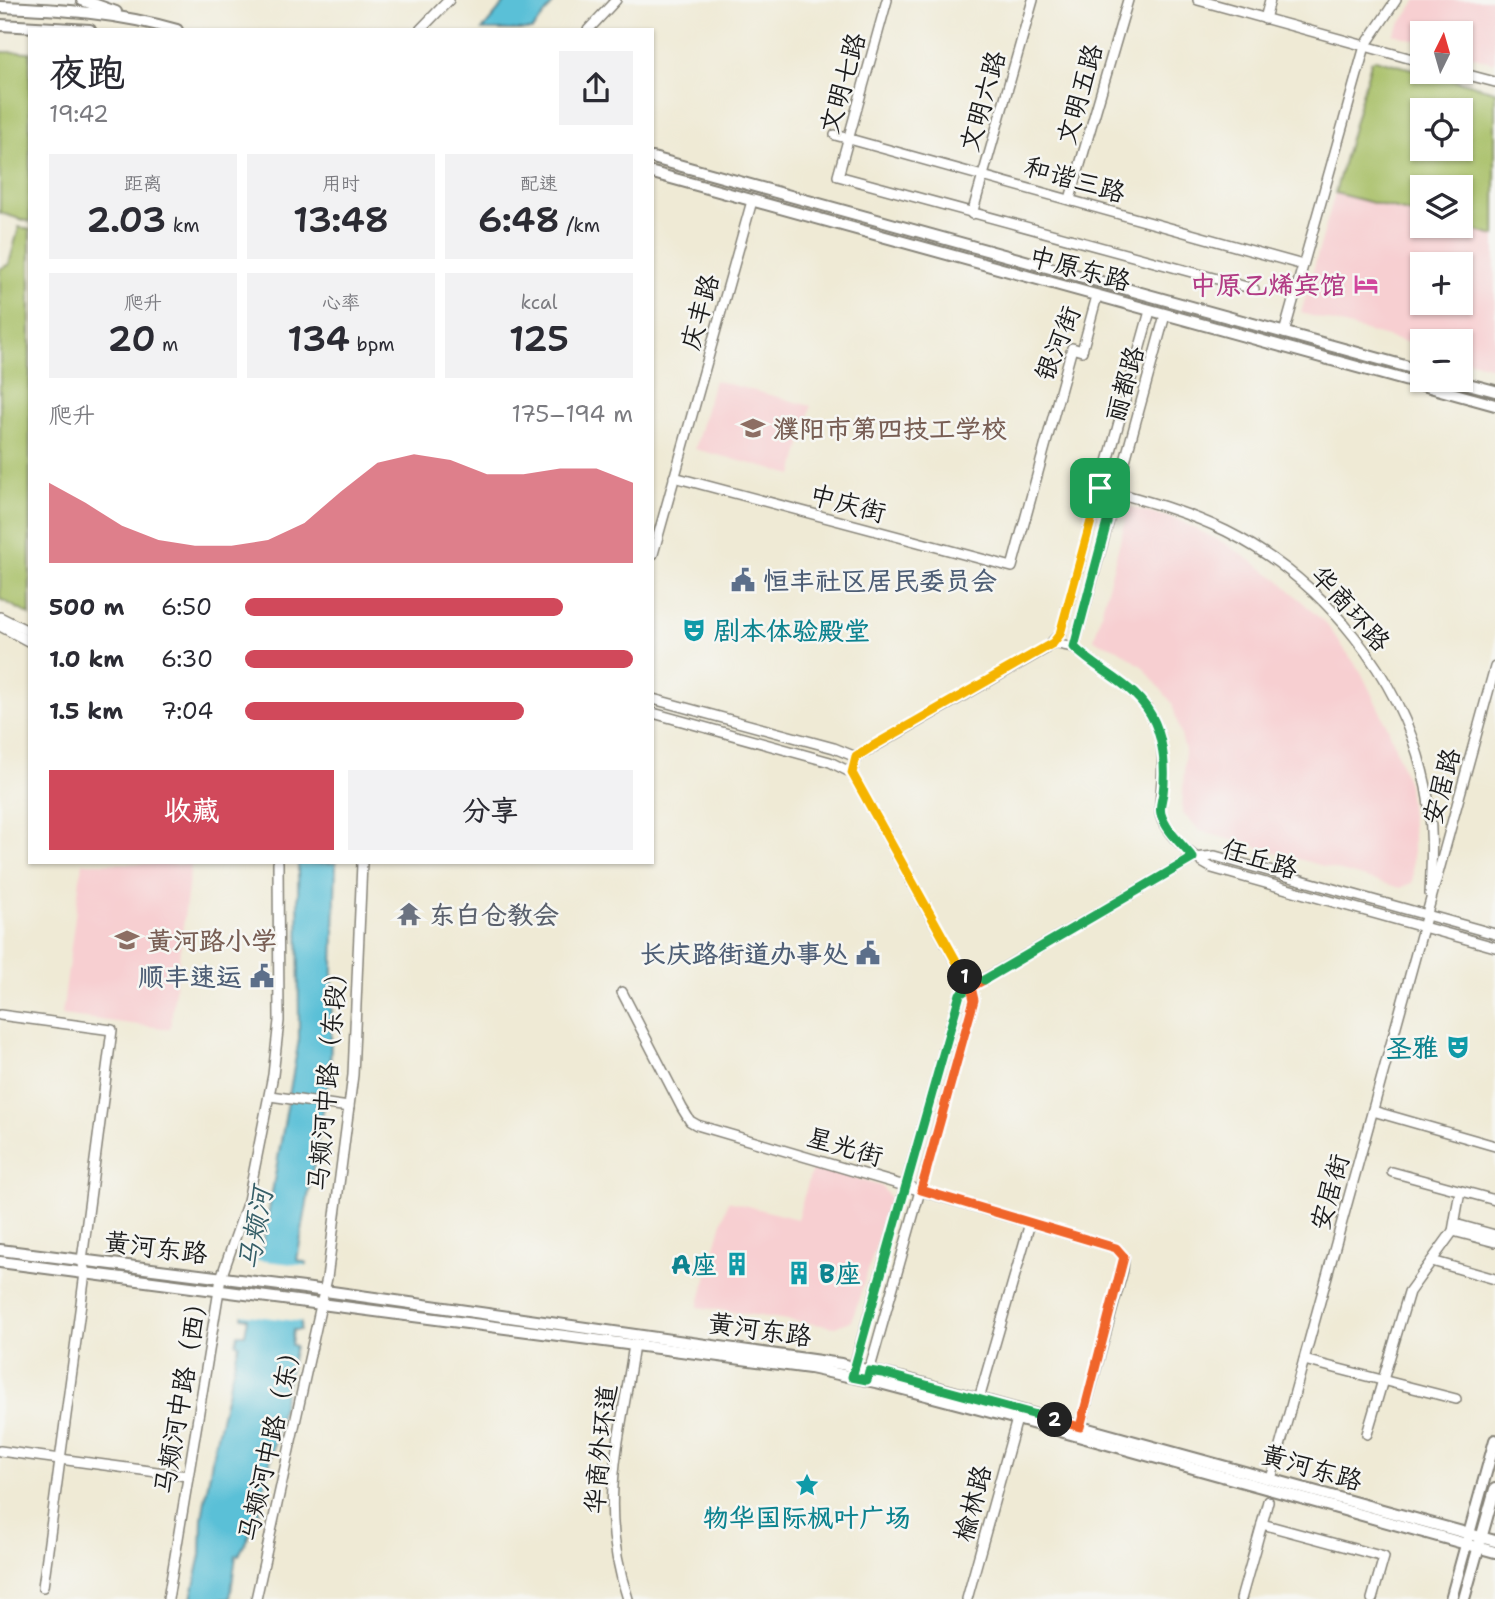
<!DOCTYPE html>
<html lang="zh">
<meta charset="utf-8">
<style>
:root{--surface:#fff;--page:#f2f2f3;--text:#2b2b33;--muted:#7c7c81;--accent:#d1495b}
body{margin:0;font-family:"Shantell Sans","LXGW WenKai TC",sans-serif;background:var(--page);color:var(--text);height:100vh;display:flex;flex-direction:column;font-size:26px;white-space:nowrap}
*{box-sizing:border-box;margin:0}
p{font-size:23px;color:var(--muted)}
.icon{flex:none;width:38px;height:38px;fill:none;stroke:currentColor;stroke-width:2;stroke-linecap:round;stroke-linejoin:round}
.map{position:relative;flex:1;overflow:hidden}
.sheet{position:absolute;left:28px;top:28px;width:626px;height:836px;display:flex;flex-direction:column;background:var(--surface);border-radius:0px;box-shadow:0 2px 5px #0004}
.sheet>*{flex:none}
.needle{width:46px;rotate:5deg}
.controls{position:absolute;left:1410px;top:21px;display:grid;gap:14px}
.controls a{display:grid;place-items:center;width:63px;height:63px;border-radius:0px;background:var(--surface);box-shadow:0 2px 5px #0004;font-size:35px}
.pin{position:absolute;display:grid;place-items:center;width:60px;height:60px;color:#fff;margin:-30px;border-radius:14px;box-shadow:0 4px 10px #0006}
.km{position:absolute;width:35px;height:35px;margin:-18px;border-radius:50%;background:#222;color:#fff;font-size:19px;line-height:35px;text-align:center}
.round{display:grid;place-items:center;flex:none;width:74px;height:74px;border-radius:0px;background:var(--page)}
.head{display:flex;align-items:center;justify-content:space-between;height:119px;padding:0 21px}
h1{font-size:38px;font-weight:600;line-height:52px}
.figures{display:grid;grid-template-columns:repeat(3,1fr);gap:10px;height:119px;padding:7px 21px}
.figures div{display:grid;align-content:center;border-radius:0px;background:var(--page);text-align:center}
.figures b{font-size:35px;font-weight:600}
.figures small{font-size:19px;font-weight:400}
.figures p{font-size:19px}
.chart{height:196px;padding:14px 21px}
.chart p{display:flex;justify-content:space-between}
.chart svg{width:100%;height:126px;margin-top:7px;fill:var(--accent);opacity:.7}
.primary-button{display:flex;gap:14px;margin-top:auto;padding:14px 21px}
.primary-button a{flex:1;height:80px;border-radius:0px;background:var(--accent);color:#fff;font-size:28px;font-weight:600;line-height:80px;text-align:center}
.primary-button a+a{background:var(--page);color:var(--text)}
ul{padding:0 21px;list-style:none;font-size:23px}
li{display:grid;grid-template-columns:112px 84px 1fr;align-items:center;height:52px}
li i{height:18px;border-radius:9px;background:var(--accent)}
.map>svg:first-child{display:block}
.built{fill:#f7cfd1;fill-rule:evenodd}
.green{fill:#a6be64;stroke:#616d40;stroke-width:2;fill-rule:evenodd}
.water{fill:#5ac0d7;stroke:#3b6e7a;stroke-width:2}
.pier{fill:#efead5}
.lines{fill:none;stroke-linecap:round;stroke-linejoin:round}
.minor-casing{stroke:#868378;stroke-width:12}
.major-casing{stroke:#868378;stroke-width:14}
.minor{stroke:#fff;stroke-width:9}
.major{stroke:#fff;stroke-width:10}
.split-1-casing{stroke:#fff;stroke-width:14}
.split-2-casing{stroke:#fff;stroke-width:14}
.split-3-casing{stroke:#fff;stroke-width:14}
.split-4-casing{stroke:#fff;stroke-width:14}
.split-1{stroke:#f5b400;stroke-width:9}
.split-2{stroke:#22a559;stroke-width:9}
.split-3{stroke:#f0652b;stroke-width:9}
.split-4{stroke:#22a559;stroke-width:9}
.labels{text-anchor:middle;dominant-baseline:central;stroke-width:5;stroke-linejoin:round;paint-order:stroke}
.street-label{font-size:26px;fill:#1c1c1c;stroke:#f6f6f2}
.hotel-label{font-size:26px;font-weight:bold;fill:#b23c85;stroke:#f6f6f2;text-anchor:end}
.education-label{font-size:26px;font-weight:bold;fill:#785e54;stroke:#f6f6f2;text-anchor:start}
.service-label{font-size:26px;font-weight:bold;fill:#4e5e75;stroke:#f6f6f2;text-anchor:end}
.culture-label{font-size:26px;font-weight:bold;fill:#0d838f;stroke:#f6f6f2;text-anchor:start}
.worship-label{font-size:26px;font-weight:bold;fill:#5b616d;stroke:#f6f6f2;text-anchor:start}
.water-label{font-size:28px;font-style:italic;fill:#355e67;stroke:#f6f6f2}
</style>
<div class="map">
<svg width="1495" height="1599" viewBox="0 0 1495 1599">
<rect width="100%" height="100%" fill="#f6f6f2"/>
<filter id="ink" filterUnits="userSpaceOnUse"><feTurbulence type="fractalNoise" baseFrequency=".0143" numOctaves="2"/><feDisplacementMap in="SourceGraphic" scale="14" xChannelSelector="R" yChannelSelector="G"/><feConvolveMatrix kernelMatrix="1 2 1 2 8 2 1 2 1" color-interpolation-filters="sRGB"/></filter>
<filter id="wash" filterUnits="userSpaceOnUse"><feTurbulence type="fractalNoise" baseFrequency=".00686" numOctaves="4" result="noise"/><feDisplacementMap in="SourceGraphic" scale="28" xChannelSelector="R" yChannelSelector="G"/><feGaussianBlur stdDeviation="1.57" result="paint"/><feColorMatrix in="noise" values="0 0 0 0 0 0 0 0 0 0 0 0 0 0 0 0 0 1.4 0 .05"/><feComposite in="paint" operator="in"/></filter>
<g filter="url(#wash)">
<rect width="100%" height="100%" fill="#efead5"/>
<g class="built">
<polygon points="1417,0 1495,0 1495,63 1461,53 1461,33 1423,33 1423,42 1393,34"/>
<path d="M1335,193L1423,216V226H1457L1495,236V368L1461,358V341H1423V347L1301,313ZM1423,264H1461V303H1423Z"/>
<polygon points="714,380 811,406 793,475 695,449"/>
<polygon points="1129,507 1176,519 1228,545 1278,579 1327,625 1361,672 1389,730 1408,784 1413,836 1413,882 1401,888 1200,831 1182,813 1185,750 1172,703 1143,667 1118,649 1094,640"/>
<polygon points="82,863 191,864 170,1029 62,1015"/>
<polygon points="813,1166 881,1186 891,1199 852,1320 835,1327 698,1307 728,1201 797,1219"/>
</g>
<g class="green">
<polygon points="0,52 30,52 30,222 0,213"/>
<path d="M1375,59L1495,91V236L1457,226H1461V187H1423V216L1335,193L1371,62ZM1423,110H1461V149H1423Z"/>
<polygon points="19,227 30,230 30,615 0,599 0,269 9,264"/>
</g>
<g class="water">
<polygon points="507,0 556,0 532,30 482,30"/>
<polygon points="298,863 336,863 330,1071 297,1260 307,1263 300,1330 293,1330 291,1345 295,1346 258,1517 239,1555 236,1555 230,1599 191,1599 201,1555 202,1518 214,1448 239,1344 236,1343 238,1334 245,1334 248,1318 242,1317 250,1254 261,1255 299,1039"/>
</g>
<polygon class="pier" points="247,1259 311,1266 303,1322 241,1314"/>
</g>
<g filter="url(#ink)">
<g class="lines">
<g class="minor-casing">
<g id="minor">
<polyline points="887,0 838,176 1254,289"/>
<polyline points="1198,0 1423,62"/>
<polyline points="1265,19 1270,0"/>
<polyline points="420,30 449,0"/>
<polyline points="588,30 616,0"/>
<polyline points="1457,72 1495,82"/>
<polyline points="835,135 1303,265"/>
<polyline points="1070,199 1128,0"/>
<polyline points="972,214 1033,0"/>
<polyline points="1150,311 1060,634 1045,649 856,757 852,773 955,960 971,987 1193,858 1215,856 1495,934"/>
<polyline points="1284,333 1365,46 1396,0"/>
<polyline points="674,477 1012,567 1072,348 1082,351 1097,296"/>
<path d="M1100,488C1143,500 1185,511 1226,531C1324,580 1404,679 1426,787C1433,822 1432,858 1430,894"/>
<polyline points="653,554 752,201"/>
<polyline points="0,617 30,632"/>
<polyline points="0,626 30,642"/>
<polyline points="1053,643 1074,647 1165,315"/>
<path d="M1074,647C1101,674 1139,685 1155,723C1168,752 1161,779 1160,809C1159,830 1195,859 1212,868L1495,947"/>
<polyline points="653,699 834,748 856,757"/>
<polyline points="653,713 830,762 852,773"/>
<polyline points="622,992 682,1108 690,1121 697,1125 1116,1248 1124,1257 1123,1270 1080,1427"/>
<polyline points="0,1015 112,1030 82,1260 85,1273 43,1587"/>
<polyline points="270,1096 349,1107"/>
<polyline points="1373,1111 1495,1146"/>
<polyline points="1392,1172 1495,1200"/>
<polyline points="1455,1224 1495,1235"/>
<polyline points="1453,1231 1495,1242"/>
<polyline points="1432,1261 1495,1279"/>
<polyline points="1304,1360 1456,1399"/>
<polyline points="853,1371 960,994 971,987 974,1000 868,1375"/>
<polyline points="979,1399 1030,1223"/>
<polyline points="1367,1434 1409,1292 1453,1231 1460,1191"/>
<polyline points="0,1451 187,1476"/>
<polyline points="1271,1479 1495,667"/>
<polyline points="1268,1501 1262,1524 1384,1557 1372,1599"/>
<polyline points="168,1599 221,1278 248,1201 273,1075 279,1021 278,863"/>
<polyline points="256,1599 327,1278 353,1075 362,863"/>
<path d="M628,1599C596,1504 621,1439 634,1344"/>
<polyline points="967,1599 1017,1419"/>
<polyline points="1241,1599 1262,1524"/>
</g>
</g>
<g class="major-casing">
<g id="major">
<polyline points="82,0 116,12"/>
<path d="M0,7C60,9 119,13 177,30"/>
<polyline points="0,25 90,30"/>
<polyline points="653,158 1423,371"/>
<polyline points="653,173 1495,405"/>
<polyline points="1453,380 1495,391"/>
<polyline points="0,1250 304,1288 841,1364 910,1380 1495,1541"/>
<polyline points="0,1262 810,1368 880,1383 1017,1419 1495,1552"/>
<polyline points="1451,1599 1495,1440"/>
<polyline points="1464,1599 1495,1489"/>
</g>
</g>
<use href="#minor" class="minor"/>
<use href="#major" class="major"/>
</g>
</g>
<g class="lines" filter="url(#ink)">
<g class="split-1-casing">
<polyline id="split-1" points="965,977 852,773 856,757 873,746 1053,643 1060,634 1100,488"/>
</g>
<g class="split-2-casing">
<polyline id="split-2" points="965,977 971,987 960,994 852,1377 867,1380 869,1371 882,1373 1055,1420"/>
</g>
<g class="split-3-casing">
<polyline id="split-3" points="984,980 971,987 974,1000 921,1190 1116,1248 1124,1257 1080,1427 1055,1420"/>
</g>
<g class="split-4-casing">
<path id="split-4" d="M984,980L1193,858C1182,844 1166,831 1161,814C1159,807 1162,800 1163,793C1166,771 1164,744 1155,723C1139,685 1101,674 1074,647L1115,492L1100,488"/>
</g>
<use href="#split-1" class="split-1"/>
<use href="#split-2" class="split-2"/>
<use href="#split-3" class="split-3"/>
<use href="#split-4" class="split-4"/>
</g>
<defs>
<g id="hotel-bare" transform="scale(1.89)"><path d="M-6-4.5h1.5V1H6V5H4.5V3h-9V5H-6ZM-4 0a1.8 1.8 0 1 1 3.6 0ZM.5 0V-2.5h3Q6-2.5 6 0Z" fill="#d1479c" stroke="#f6f6f2" stroke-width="2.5" paint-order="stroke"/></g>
<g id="university-bare" transform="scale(1.89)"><path d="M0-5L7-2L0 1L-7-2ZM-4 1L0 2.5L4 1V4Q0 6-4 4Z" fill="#8d6e63" stroke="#f6f6f2" stroke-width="2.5" paint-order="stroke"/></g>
<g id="civic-bare" transform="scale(1.89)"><path d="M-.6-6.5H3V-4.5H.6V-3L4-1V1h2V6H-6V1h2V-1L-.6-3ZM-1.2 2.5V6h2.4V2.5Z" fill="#5c6f8a" stroke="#f6f6f2" stroke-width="2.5" paint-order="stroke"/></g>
<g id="theatre-bare" transform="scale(1.89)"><path d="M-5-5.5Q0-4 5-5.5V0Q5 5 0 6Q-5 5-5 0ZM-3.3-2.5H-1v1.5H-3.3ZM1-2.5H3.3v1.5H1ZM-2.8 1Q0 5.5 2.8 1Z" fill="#0f9aa8" stroke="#f6f6f2" stroke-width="2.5" paint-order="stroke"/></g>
<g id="temple-bare" transform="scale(1.89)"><path d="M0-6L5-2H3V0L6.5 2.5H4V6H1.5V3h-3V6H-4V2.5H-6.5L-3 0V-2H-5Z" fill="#6b7280" stroke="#f6f6f2" stroke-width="2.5" paint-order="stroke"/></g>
<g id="school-bare" transform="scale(1.89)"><path d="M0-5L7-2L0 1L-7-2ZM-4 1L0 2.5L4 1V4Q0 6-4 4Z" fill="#8d6e63" stroke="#f6f6f2" stroke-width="2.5" paint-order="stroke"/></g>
<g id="building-bare" transform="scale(1.89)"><path d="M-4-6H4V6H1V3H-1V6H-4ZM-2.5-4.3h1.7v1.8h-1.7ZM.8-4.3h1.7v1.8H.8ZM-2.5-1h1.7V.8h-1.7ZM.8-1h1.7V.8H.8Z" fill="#0f9aa8" stroke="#f6f6f2" stroke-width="2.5" paint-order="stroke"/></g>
<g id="sight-bare" transform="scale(1.89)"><path d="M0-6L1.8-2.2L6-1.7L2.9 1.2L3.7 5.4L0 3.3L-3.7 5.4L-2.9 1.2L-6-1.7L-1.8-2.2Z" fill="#0f9aa8" stroke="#f6f6f2" stroke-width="2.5" paint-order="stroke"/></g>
</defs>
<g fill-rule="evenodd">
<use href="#hotel-bare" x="1366" y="284"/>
<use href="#university-bare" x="753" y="428"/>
<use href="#civic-bare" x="743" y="580"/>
<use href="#theatre-bare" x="694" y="630"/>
<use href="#temple-bare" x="409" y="914"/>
<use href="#school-bare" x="127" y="940"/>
<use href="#civic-bare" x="868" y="953"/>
<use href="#civic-bare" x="262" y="976"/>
<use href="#theatre-bare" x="1458" y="1047"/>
<use href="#building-bare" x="737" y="1264"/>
<use href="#building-bare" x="799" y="1273"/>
<use href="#sight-bare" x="807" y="1485"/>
</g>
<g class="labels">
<g class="street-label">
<text transform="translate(842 83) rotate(-74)">文明七路</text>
<text transform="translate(1079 94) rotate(-74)">文明五路</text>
<text transform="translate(982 101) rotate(-74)">文明六路</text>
<text transform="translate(1075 179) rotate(16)">和谐三路</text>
<text transform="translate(1080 268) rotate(15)">中原东路</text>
<text transform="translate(699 312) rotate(-74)">庆丰路</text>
<text transform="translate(1057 343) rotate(-68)">银河街</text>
<text transform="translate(1124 384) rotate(-74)">丽都路</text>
<text transform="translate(848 503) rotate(15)">中庆街</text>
<text transform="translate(1351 608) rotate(48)">华商环路</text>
<text transform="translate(1441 786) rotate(-75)">安居路</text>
<text transform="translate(1260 858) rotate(17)">任丘路</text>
<text transform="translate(327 1075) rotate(-85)">马颊河中路（东段）</text>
<text transform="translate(845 1146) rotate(16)">星光街</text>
<text transform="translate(1329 1192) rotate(-74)">安居街</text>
<text transform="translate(156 1247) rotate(7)">黄河东路</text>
<text transform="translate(760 1329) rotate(8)">黄河东路</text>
<text transform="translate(181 1392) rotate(-80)">马颊河中路（西）</text>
<text transform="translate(270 1440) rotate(-77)">马颊河中路（东）</text>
<text transform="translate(600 1449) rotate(-84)">华商外环道</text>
<text transform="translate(1312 1467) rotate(16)">黄河东路</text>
<text transform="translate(972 1503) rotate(-75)">榆林路</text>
</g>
<g class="hotel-label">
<text x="1346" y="284">中原乙烯宾馆</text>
</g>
<g class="education-label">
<text x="773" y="428">濮阳市第四技工学校</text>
<text x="147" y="940">黄河路小学</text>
</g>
<g class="service-label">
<text x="763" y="580" text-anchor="start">恒丰社区居民委员会</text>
<text x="848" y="953">长庆路街道办事处</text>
<text x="242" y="976">顺丰速运</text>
</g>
<g class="culture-label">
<text x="714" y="630">剧本体验殿堂</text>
<text x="1438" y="1047" text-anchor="end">圣雅</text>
<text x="717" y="1264" text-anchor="end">A座</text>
<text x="819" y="1273">B座</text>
<text x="807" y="1517" text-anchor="middle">物华国际枫叶广场</text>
</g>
<g class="worship-label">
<text x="429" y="914">东白仓教会</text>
</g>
<g class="water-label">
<text transform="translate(255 1229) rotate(-80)">马颊河</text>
</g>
</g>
</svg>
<div class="controls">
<a><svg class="needle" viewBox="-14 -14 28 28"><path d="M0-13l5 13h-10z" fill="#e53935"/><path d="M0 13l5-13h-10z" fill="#7c7c81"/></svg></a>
<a><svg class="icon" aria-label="locate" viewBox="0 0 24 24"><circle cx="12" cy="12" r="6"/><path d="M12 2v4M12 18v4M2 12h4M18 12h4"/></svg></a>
<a><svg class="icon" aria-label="layers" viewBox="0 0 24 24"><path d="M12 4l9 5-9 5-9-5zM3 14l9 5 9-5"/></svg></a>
<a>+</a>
<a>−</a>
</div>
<div class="pin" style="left:1100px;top:488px;background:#1e9e55"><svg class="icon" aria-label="arrive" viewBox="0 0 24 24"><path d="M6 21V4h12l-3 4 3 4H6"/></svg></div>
<b class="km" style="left:965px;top:977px">1</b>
<b class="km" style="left:1055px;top:1420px">2</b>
<section class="sheet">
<div class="head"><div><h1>夜跑</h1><p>19:42</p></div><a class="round"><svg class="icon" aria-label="share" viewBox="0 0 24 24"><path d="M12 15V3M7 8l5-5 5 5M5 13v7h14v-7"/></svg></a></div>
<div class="figures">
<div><p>距离</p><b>2.03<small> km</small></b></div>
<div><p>用时</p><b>13:48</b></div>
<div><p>配速</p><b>6:48<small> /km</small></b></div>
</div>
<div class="figures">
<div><p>爬升</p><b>20<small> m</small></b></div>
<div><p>心率</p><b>134<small> bpm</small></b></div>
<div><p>kcal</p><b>125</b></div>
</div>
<div class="chart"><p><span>爬升</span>175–194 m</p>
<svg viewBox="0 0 160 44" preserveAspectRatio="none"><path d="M0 44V16L10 23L20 31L30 36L40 38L50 38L60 36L70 30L80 19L90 9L100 6L110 8L120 13L130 13L140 11L150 11L160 16V44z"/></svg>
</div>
<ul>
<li><b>500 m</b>6:50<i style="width:82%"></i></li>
<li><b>1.0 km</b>6:30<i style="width:100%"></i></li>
<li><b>1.5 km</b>7:04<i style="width:72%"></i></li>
</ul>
<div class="primary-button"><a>收藏</a><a>分享</a></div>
</section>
</div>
